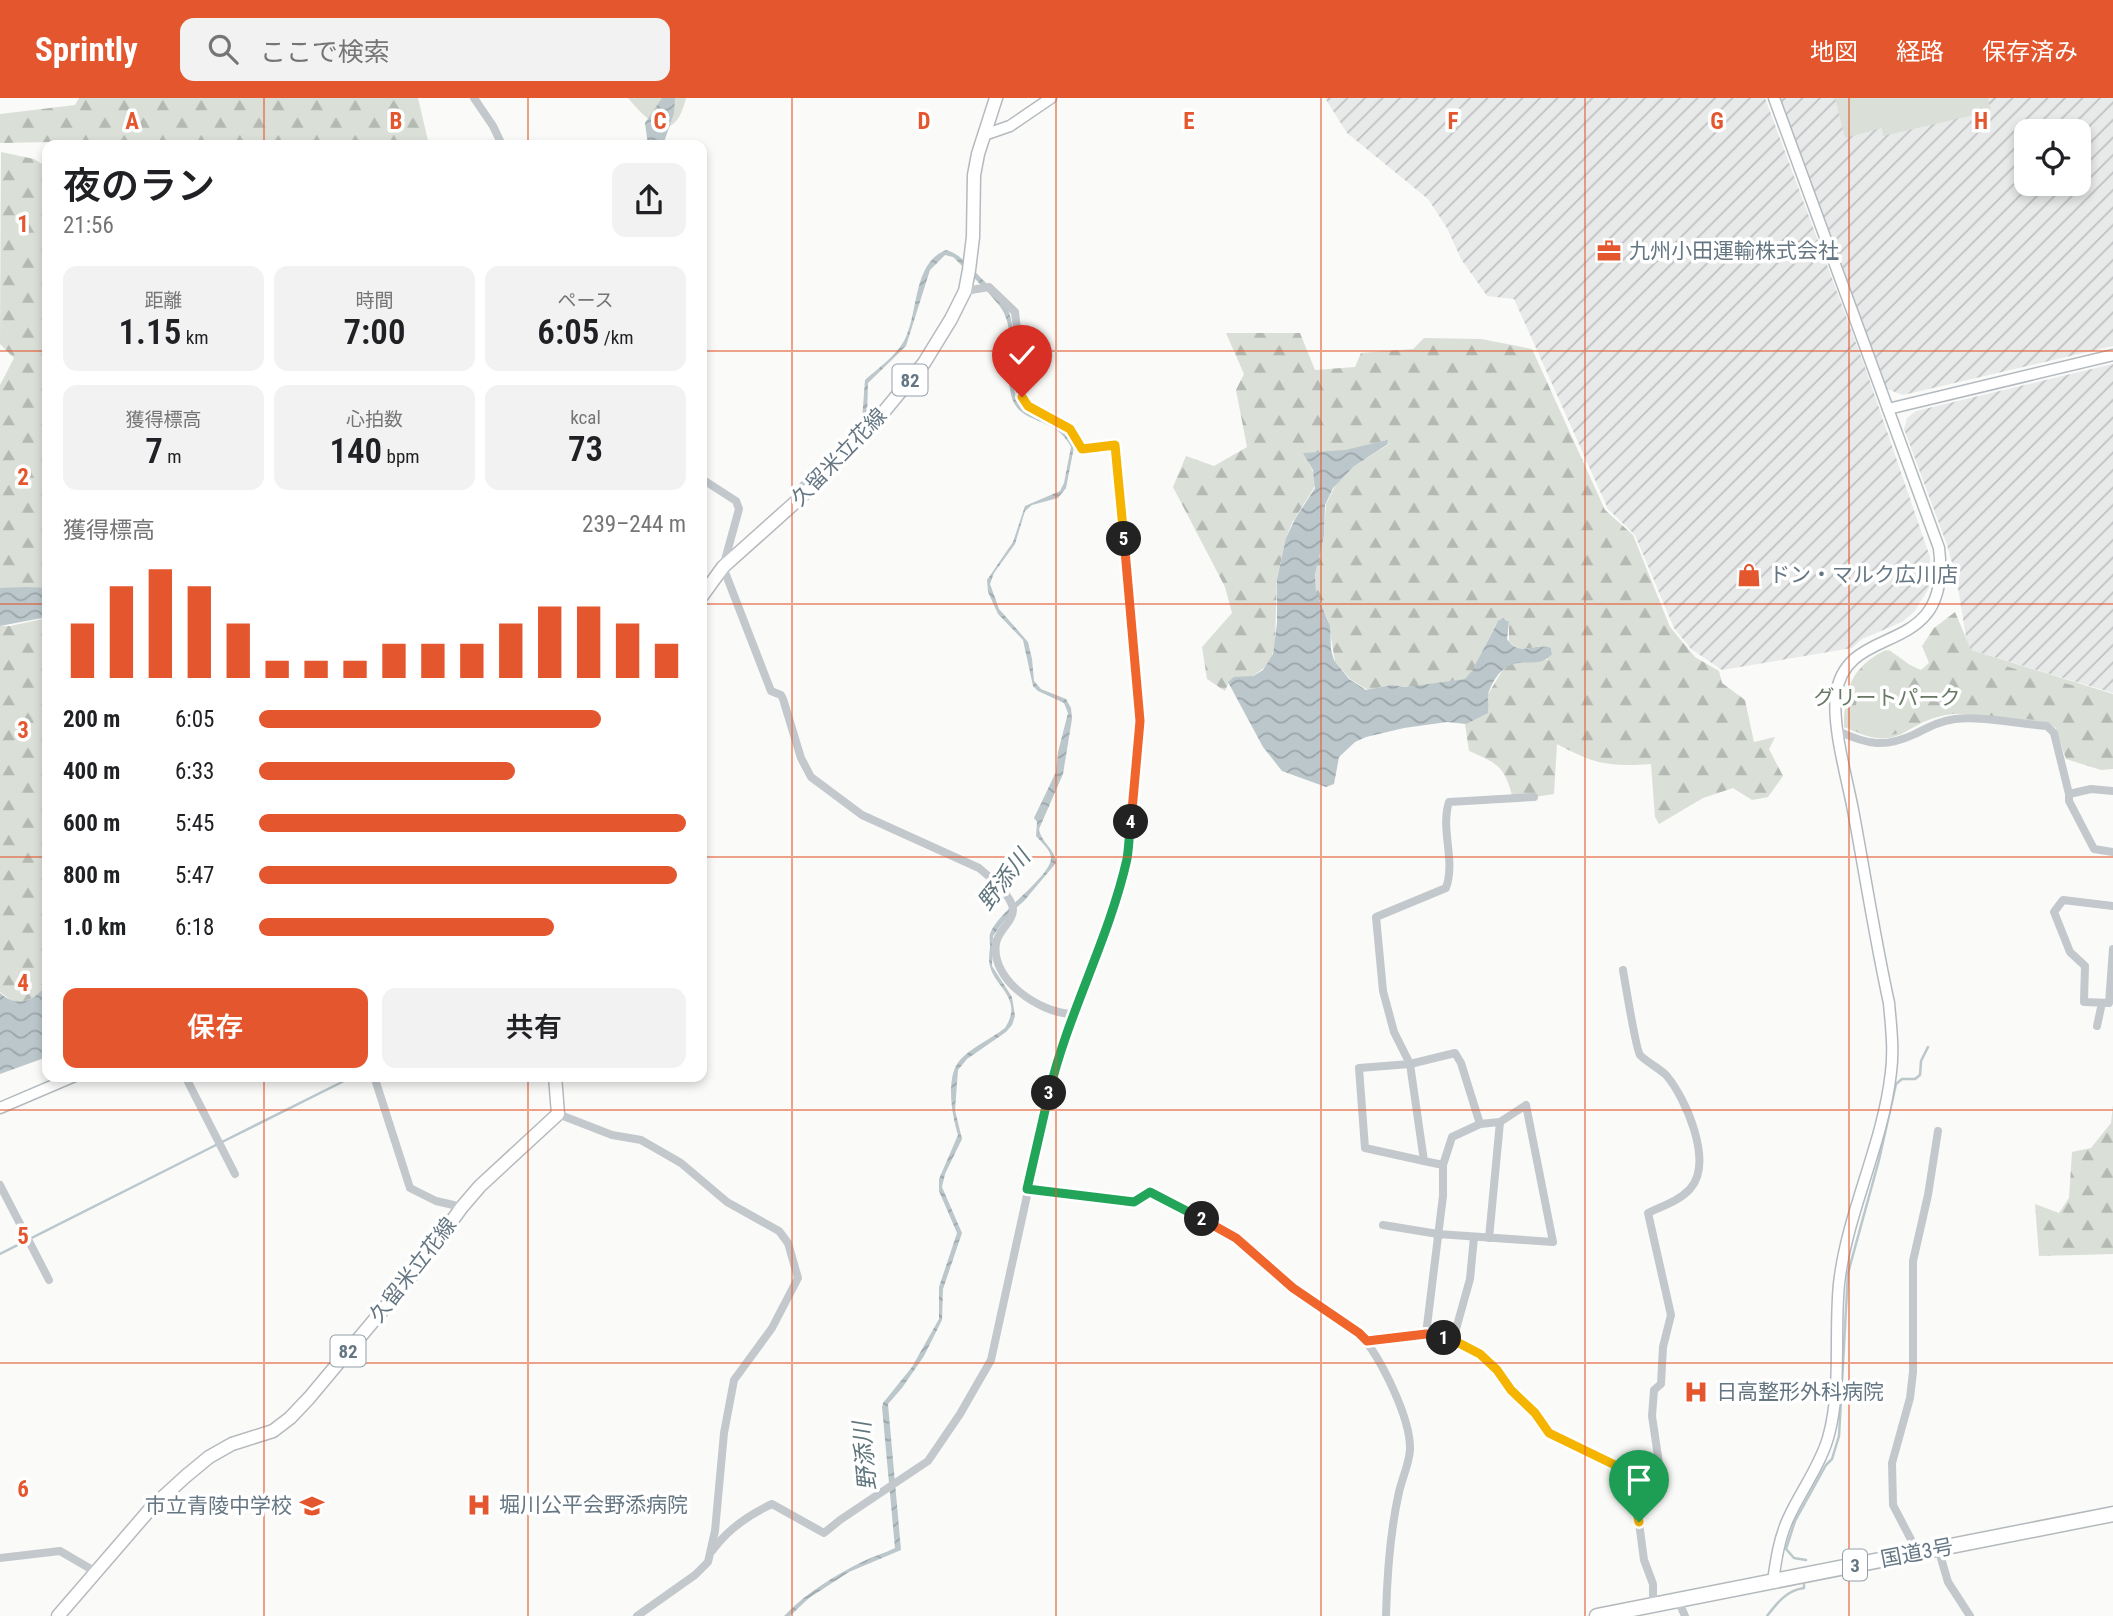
<!DOCTYPE html>
<html lang="ja">
<meta charset="utf-8">
<style>
:root{--surface:#fff;--page:#f2f2f2;--text:#202124;--muted:#757577;--accent:#e4572e}
body{margin:0;font-family:"Roboto Condensed","Noto Sans JP",sans-serif;background:var(--page);color:var(--text);height:100vh;display:flex;flex-direction:column;font-size:26px;white-space:nowrap}
*{box-sizing:border-box;margin:0}
p{font-size:23px;color:var(--muted)}
.icon{flex:none;width:38px;height:38px;fill:none;stroke:currentColor;stroke-width:2;stroke-linecap:round;stroke-linejoin:round}
.map{position:relative;flex:1;overflow:hidden}
.side{position:absolute;left:42px;top:42px;width:665px;height:942px;display:flex;flex-direction:column;background:var(--surface);border-radius:14px;box-shadow:0 4px 10px #0003}
.side>*{flex:none}
.fabs{position:absolute;left:2014px;top:21px;display:grid;gap:14px}
.fabs a{display:grid;place-items:center;width:77px;height:77px;border-radius:14px;background:var(--surface);box-shadow:0 4px 10px #0003;font-size:35px}
.pin{position:absolute;display:grid;place-items:center;width:60px;height:60px;color:#fff;margin:-72px -30px;border-radius:50% 50% 50% 0;rotate:-45deg;box-shadow:0 0 7px #0007}
.pin .icon{rotate:45deg}
.km{position:absolute;width:35px;height:35px;margin:-18px;border-radius:50%;background:#222;color:#fff;font-size:19px;line-height:35px;text-align:center}
.round{display:grid;place-items:center;flex:none;width:74px;height:74px;border-radius:14px;background:var(--page)}
.headline{display:flex;align-items:center;justify-content:space-between;height:119px;padding:0 21px}
h1{font-size:38px;font-weight:600;line-height:52px}
.metrics{display:grid;grid-template-columns:repeat(3,1fr);gap:10px;height:119px;padding:7px 21px}
.metrics div{display:grid;align-content:center;border-radius:14px;background:var(--page);text-align:center}
.metrics b{font-size:35px;font-weight:600}
.metrics small{font-size:19px;font-weight:400}
.metrics p{font-size:19px}
.chart{height:196px;padding:14px 21px}
.chart p{display:flex;justify-content:space-between}
.chart svg{width:100%;height:126px;margin-top:7px;stroke:var(--accent);stroke-width:6}
.action{display:flex;gap:14px;margin-top:auto;padding:14px 21px}
.action a{flex:1;height:80px;border-radius:14px;background:var(--accent);color:#fff;font-size:28px;font-weight:600;line-height:80px;text-align:center}
.action a+a{background:var(--page);color:var(--text)}
ul{padding:0 21px;list-style:none;font-size:23px}
li{display:grid;grid-template-columns:112px 84px 1fr;align-items:center;height:52px}
li i{height:18px;border-radius:9px;background:var(--accent)}
header{display:flex;align-items:center;gap:42px;box-sizing:border-box;height:98px;padding:0 35px;background:var(--accent);color:#fff}
header strong{font-size:33px}
nav{display:flex;gap:38px;margin-inline-start:auto;font-size:24px}
.search{width:490px;height:63px;background:var(--page);display:flex;align-items:center;gap:18px;box-sizing:border-box;padding:0 24px;border-radius:14px;color:var(--muted);font-size:26px}
.map>svg:first-child{display:block}
.industrial{fill:url(#industrial-furrows);fill-rule:evenodd}
.green{fill:#dadfd7}
.forest{fill:url(#forest-firs);fill-rule:evenodd}
.water{fill:url(#water-waves)}
.lines{fill:none;stroke-linecap:round;stroke-linejoin:round}
.stream{stroke:#bbc7cb;stroke-width:2.5}
.secondary-casing{stroke:#b3babf;stroke-width:13}
.primary-casing{stroke:#b5babe;stroke-width:15}
.highway-casing{stroke:#b4b9bd;stroke-width:17}
.street{stroke:#c3c8cc;stroke-width:8}
.secondary{stroke:#fff;stroke-width:10}
.primary{stroke:#fff;stroke-width:12}
.highway{stroke:#fff;stroke-width:14}
.split-1-casing{stroke:#fff;stroke-width:14}
.split-2-casing{stroke:#fff;stroke-width:14}
.split-3-casing{stroke:#fff;stroke-width:14}
.split-4-casing{stroke:#fff;stroke-width:14}
.split-5-casing{stroke:#fff;stroke-width:14}
.split-6-casing{stroke:#fff;stroke-width:14}
.split-1{stroke:#f5b400;stroke-width:9}
.split-2{stroke:#f0652b;stroke-width:9}
.split-3{stroke:#22a559;stroke-width:9}
.split-4{stroke:#22a559;stroke-width:9}
.split-5{stroke:#f0652b;stroke-width:9}
.split-6{stroke:#f5b400;stroke-width:9}
.grid{fill:none;stroke:#e4572e;stroke-width:2;stroke-opacity:0.55}
.labels{text-anchor:middle;dominant-baseline:central;stroke-width:7;stroke-linejoin:round;paint-order:stroke}
.shield{fill:#fff;stroke:#939fa8;stroke-width:2}
.shield-label{font-size:19px;font-weight:bold;fill:#657683}
.poi-label{font-size:21px;fill:#657683;stroke:#fff;text-anchor:start}
.street-label{font-size:21px;fill:#657683;stroke:#fff}
.park-label{font-size:21px;fill:#687a64;stroke:#fff}
.water-label{font-size:23px;font-style:italic;fill:#60757c;stroke:#fff}
.grid-label{font-size:23px;text-anchor:middle;font-weight:bold;fill:#e4572e;stroke:#fff;stroke-width:7;stroke-linejoin:round;paint-order:stroke}
</style>
<header>
<strong>Sprintly</strong>
<div class="search"><svg class="icon" aria-label="search" viewBox="0 0 24 24"><circle cx="10" cy="10" r="6"/><path d="M15 15l6 6"/></svg>ここで検索</div>
<nav><a>地図</a><a>経路</a><a>保存済み</a></nav>
</header>
<div class="map">
<svg width="2113" height="1518" viewBox="0 0 2113 1518">
<defs>
<pattern id="industrial-furrows" width="10" height="10" patternUnits="userSpaceOnUse" patternTransform="scale(1.75)"><rect width="10" height="10" fill="#e8e9e9"/><path d="M-1 1l2-2M0 10L10 0M9 11l2-2" fill="none" stroke="#c0c1c2"/></pattern>
<pattern id="forest-firs" width="22" height="20" patternUnits="userSpaceOnUse" patternTransform="scale(1.75)"><rect width="22" height="20" fill="#dadfd7"/><path d="M5 1l3.5 6h-7zM16 11l3.5 6h-7z" fill="#b4b9b4"/></pattern>
<pattern id="water-waves" width="16" height="10" patternUnits="userSpaceOnUse" patternTransform="scale(1.75)"><rect width="16" height="10" fill="#bbc7cb"/><path d="M0 5q4-4 8 0t8 0" fill="none" stroke="#9ca6aa"/></pattern>
</defs>
<rect width="100%" height="100%" fill="#fafaf8"/>
<g class="industrial">
<polygon points="1325,0 1765,0 1866,272 1930,459 1929,490 1914,514 1902,524 1862,541 1852,550 1722,572 1691,551 1674,530 1635,437 1608,411 1514,201 1487,198 1461,161 1447,130 1428,101 1347,35"/>
<path d="M1780,0H2113V248L1903,297L1887,291ZM2026,33H2079V86H2026Z"/>
<polygon points="2113,266 2113,595 1968,551 1957,484 1947,447 1904,331 1907,320 1916,313"/>
</g>
<g class="green">
<polygon points="1835,0 1988,0 1991,13 1883,38 1882,30 1845,40"/>
<path d="M1939,542L2113,596V669L2065,658L2056,630L2049,625C2026,622 2002,620 1978,618C1970,617 1959,615 1951,616C1900,623 1905,658 1844,629C1845,592 1850,569 1886,552L1917,574L1940,566Z"/>
</g>
<g class="forest">
<polygon points="79,0 418,0 429,47 54,47 52,44 0,45 0,16 75,7"/>
<path d="M628,0H686C674,49 650,26 628,0Z"/>
<polygon points="1,54 34,61 47,69 47,490 0,491 0,287 14,260 0,246"/>
<path d="M1226,235H1300L1315,272L1355,269L1361,255L1413,251L1424,240L1481,241L1532,251L1605,412L1633,437L1670,529L1695,559L1719,573L1722,585L1745,602L1754,644L1775,639L1769,651L1783,678L1768,699L1752,702L1733,690L1703,700L1659,726L1655,719L1651,666C1609,669 1594,666 1557,646L1554,696L1534,699L1512,697C1504,667 1496,665 1469,653L1465,626L1489,613L1487,598L1505,568L1518,564L1547,562L1552,555L1551,550C1535,544 1523,558 1509,544V525L1506,521H1501L1496,526L1472,574L1466,581L1408,589L1392,587L1368,592L1350,581L1335,563L1328,522L1316,495L1315,471L1324,438L1326,406L1336,386L1350,371L1389,346L1386,342L1362,349L1334,354L1304,355L1315,378V388L1292,425L1287,437L1277,480L1275,543L1272,558L1264,570L1251,579L1230,582L1225,593L1207,581L1202,549L1232,515L1225,489L1173,389L1186,358L1214,368L1247,349L1236,292L1244,276Z"/>
<path d="M1955,514L1974,559L2113,599V671L2101,672L2066,661L2056,630L2049,623C2028,621 2006,620 1984,618C1974,617 1962,615 1952,616C1904,622 1898,655 1844,628C1845,593 1853,565 1889,552L1910,567L1921,572L1929,565L1922,548L1934,530ZM1882,573L1895,576C1920,615 1911,639 1862,630C1850,613 1858,594 1867,578Z"/>
<polygon points="47,520 47,818 45,818 47,828 47,885 38,898 16,906 0,894 0,528 10,528"/>
<polygon points="2113,1007 2113,1156 2039,1158 2035,1106 2059,1115 2069,1100 2072,1054 2091,1050 2111,1025"/>
</g>
<g class="water">
<polygon points="662,0 675,0 674,15 663,47 648,47 645,25"/>
<path d="M946,152C959,155 971,169 980,179C989,188 1002,199 1008,212C1020,239 1004,285 1021,308C1036,328 1060,318 1074,349L1066,390L1058,400L1032,407L1025,413L1015,446L994,475L990,486L999,511L1028,544L1032,561L1034,583L1041,591L1066,601L1071,610L1072,621L1063,676L1039,731C1041,745 1055,750 1056,765L1024,803L1009,816L993,838L992,868L1012,899L1015,918L1012,927L1006,934L967,961L958,972L955,1012L962,1041L945,1076L942,1089L962,1135L943,1191L942,1222L924,1258L902,1290L888,1306L901,1452L849,1474L809,1500L790,1518H784C807,1494 837,1476 864,1463C874,1458 885,1455 895,1450L882,1309L883,1305L912,1269L939,1221V1189L957,1135L939,1093V1081L958,1037C952,1018 945,979 960,962C972,949 991,941 1005,930C1024,900 995,890 990,868C988,862 990,853 990,847C990,843 989,839 990,836C997,814 1051,779 1051,760C1051,752 1041,744 1036,738L1037,724L1034,720L1056,674L1058,654L1068,615L1064,605L1038,593L1033,588L1023,542L998,516L988,494L987,482L1013,444L1025,408L1060,393L1064,385L1071,349C1056,319 1026,327 1014,305C1002,279 1017,242 1004,215C999,203 964,170 953,159L945,157L930,172L906,248L868,285L867,320L801,388L798,387L862,322L865,282C877,271 896,258 904,243C919,216 912,165 946,152Z"/>
<path d="M1387,342L1388,346L1353,369L1333,390L1325,407L1324,438L1315,476L1316,494L1330,528L1331,552L1334,562L1349,581L1366,592L1392,587L1406,589L1465,581L1472,573L1498,523L1503,520L1509,524L1507,541C1519,560 1535,544 1551,550L1552,556C1535,577 1509,546 1489,593C1486,601 1490,607 1488,615L1466,626L1447,624L1404,630L1366,639L1355,644L1339,659L1334,686L1326,689L1282,673L1263,649L1228,584L1234,579L1253,578L1263,572L1273,556L1277,525V481L1286,440L1295,421L1315,390L1313,372L1303,355L1345,352Z"/>
<polygon points="26,489 47,490 47,519 0,528 0,490"/>
<path d="M47,885V959L0,976V895C17,911 36,903 47,885Z"/>
</g>
<g class="lines">
<g class="stream">
<polyline points="222,1044 354,978"/>
<polyline points="0,1156 216,1047"/>
<polyline points="1806,1462 1794,1460 1786,1451 1795,1423 1826,1367 1832,1361 1839,1338 1848,1175 1879,1062 1896,986 1902,981 1915,981 1920,977 1921,963 1928,949"/>
<path d="M1767,1518C1777,1505 1787,1492 1804,1490V1487"/>
</g>
<g class="secondary-casing">
<g id="secondary">
<polyline points="984,37 1010,28 1051,0"/>
<polyline points="1888,311 2113,257"/>
<polyline points="0,1010 75,978"/>
<path d="M1773,1483C1776,1462 1779,1441 1788,1421C1800,1394 1819,1370 1828,1340C1842,1291 1834,1237 1839,1186C1847,1114 1883,1047 1891,974C1894,951 1891,928 1889,905C1875,841 1865,776 1853,712C1847,680 1832,629 1836,597C1846,520 1953,565 1939,450L1774,0"/>
</g>
</g>
<g class="primary-casing">
<g id="primary">
<polyline points="702,498 723,469 799,401 882,316 924,265 951,221 965,193 969,172 973,139 974,77 978,56 996,0"/>
<polyline points="58,1518 152,1409 186,1378 209,1359 232,1346 273,1333 290,1320 309,1300 417,1171 462,1109 480,1088 558,1016 555,978"/>
</g>
</g>
<g class="highway-casing">
<polyline id="highway" points="1597,1518 2113,1416"/>
</g>
<g class="street">
<polyline points="474,0 493,28 502,47"/>
<path d="M702,381L736,403L739,411L723,469L771,593L781,597L783,601L801,660L811,679L862,717L979,770C989,778 1013,799 1013,812C1013,823 998,833 996,845C990,882 1040,915 1072,916"/>
<path d="M1838,633C1868,647 1885,650 1915,636C1929,629 1940,623 1955,621C1983,618 2018,626 2047,628L2054,635L2069,696"/>
<polyline points="2113,693 2091,691 2069,696 2069,703 2094,751 2113,754"/>
<polyline points="2113,808 2063,802 2054,814 2070,854 2085,868 2084,904 2109,905 2113,851"/>
<path d="M1623,872C1625,884 1636,951 1640,957C1644,962 1660,971 1666,977C1686,1000 1714,1065 1690,1091C1679,1103 1662,1108 1648,1115L1671,1217L1663,1249L1661,1286L1654,1292L1652,1318L1663,1392L1636,1402L1644,1462L1653,1486V1506"/>
<polyline points="2097,928 2102,905"/>
<polyline points="185,978 235,1076"/>
<polyline points="374,978 410,1090 436,1103 462,1109"/>
<polyline points="558,1016 612,1037 641,1042 681,1065 727,1104 779,1133 788,1145 798,1180 772,1230 734,1282 724,1335 715,1433 708,1464 695,1477 637,1518"/>
<polyline points="1424,1063 1365,1050 1359,970 1410,966 1455,955 1461,965 1480,1026"/>
<path d="M1443,1067L1424,1063L1410,966L1394,934L1383,893L1376,819L1446,790C1456,762 1440,732 1449,704L1534,699"/>
<polyline points="0,1087 49,1182"/>
<path d="M1027,1091L1134,1104L1150,1094L1236,1140L1293,1190L1359,1235C1380,1258 1411,1320 1410,1352C1409,1366 1402,1381 1399,1394C1390,1434 1387,1477 1386,1518"/>
<polyline points="1489,1140 1500,1024"/>
<polyline points="1426,1236 1453,1242 1480,1256 1497,1272 1511,1291 1535,1315 1549,1335 1619,1369 1630,1381 1636,1402"/>
<polyline points="1453,1242 1470,1181 1474,1139"/>
<polyline points="1367,1243 1426,1236 1443,1098 1443,1067 1452,1039 1480,1026 1500,1024 1526,1007 1553,1144 1438,1136 1383,1127"/>
<polyline points="1938,1450 1948,1484 1970,1518"/>
<path d="M712,1453C728,1431 748,1417 772,1406L824,1435L840,1422L928,1363L960,1316L991,1262L1054,974L1072,916L1110,816L1127,760L1140,623L1115,347L1082,351L1070,331L1028,308L1022,299L1017,285L1018,240L1015,214L989,189L965,193"/>
<polyline points="1918,1455 1893,1407 1892,1365 1910,1300 1913,1274 1913,1163 1928,1097 1938,1033"/>
<polyline points="0,1460 60,1453 96,1474"/>
<polyline points="1678,1502 1685,1518"/>
</g>
<use href="#secondary" class="secondary"/>
<use href="#primary" class="primary"/>
<use href="#highway" class="highway"/>
</g>
<g class="lines">
<g class="split-1-casing">
<polyline id="split-1" points="1444,1240 1453,1242 1480,1256 1497,1272 1511,1292 1535,1315 1549,1335 1619,1369 1630,1381 1639,1424"/>
</g>
<g class="split-2-casing">
<polyline id="split-2" points="1202,1121 1236,1140 1293,1190 1359,1235 1367,1243 1426,1236 1444,1240"/>
</g>
<g class="split-3-casing">
<polyline id="split-3" points="1049,995 1027,1091 1134,1104 1150,1094 1202,1121"/>
</g>
<g class="split-4-casing">
<path id="split-4" d="M1049,995C1068,915 1109,841 1127,761C1129,749 1129,736 1131,724"/>
</g>
<g class="split-5-casing">
<polyline id="split-5" points="1124,441 1140,623 1131,724"/>
</g>
<g class="split-6-casing">
<polyline id="split-6" points="1022,299 1028,308 1070,331 1082,351 1115,347 1124,441"/>
</g>
<use href="#split-1" class="split-1"/>
<use href="#split-2" class="split-2"/>
<use href="#split-3" class="split-3"/>
<use href="#split-4" class="split-4"/>
<use href="#split-5" class="split-5"/>
<use href="#split-6" class="split-6"/>
</g>
<path class="grid" d="M264,0V47M528,0V47M792,0V1518M1056,0V1518M1321,0V1518M1585,0V1518M1849,0V1518M0,253H47M702,253H2113M0,506H47M702,506H2113M0,759H47M702,759H2113M264,978V1518M528,978V1518M0,1012H2113M0,1265H2113"/>
<defs>
<g id="office-bare" transform="scale(1.89)"><path d="M-6-3h4V-5.5h4V-3h4V5H-6ZM-1-4.5V-3h2v-1.5ZM-6 0V1H6V0Z" fill="#e4572e" stroke="#fff" stroke-width="2.5" paint-order="stroke"/></g>
<g id="shop-bare" transform="scale(1.89)"><path d="M-5-2.5h2.3a2.7 3.5 0 0 1 5.4 0H5L5.5 6h-11ZM-1.5-2.5h3a1.5 2.3 0 0 0-3 0Z" fill="#e4572e" stroke="#fff" stroke-width="2.5" paint-order="stroke"/></g>
<g id="hospital-bare" transform="scale(1.89)"><path d="M-5-5h3v3.5h4V-5h3V5h-3V1.5h-4V5h-3Z" fill="#e4572e" stroke="#fff" stroke-width="2.5" paint-order="stroke"/></g>
<g id="school-bare" transform="scale(1.89)"><path d="M0-5L7-2L0 1L-7-2ZM-4 1L0 2.5L4 1V4Q0 6-4 4Z" fill="#e4572e" stroke="#fff" stroke-width="2.5" paint-order="stroke"/></g>
</defs>
<g fill-rule="evenodd">
<use href="#office-bare" x="1609" y="153"/>
<use href="#shop-bare" x="1749" y="477"/>
<use href="#hospital-bare" x="1696" y="1294"/>
<use href="#hospital-bare" x="479" y="1407"/>
<use href="#school-bare" x="312" y="1408"/>
</g>
<g class="labels">
<g class="shield">
<rect x="892.5" y="266.5" width="35" height="31" rx="5"/>
<rect x="330.5" y="1237.5" width="35" height="31" rx="5"/>
<rect x="1843" y="1451.5" width="24" height="31" rx="5"/>
</g>
<g class="shield-label">
<text x="910" y="282">82</text>
<text x="348" y="1253">82</text>
<text x="1855" y="1467">3</text>
</g>
<g class="poi-label">
<text x="1629" y="153">九州小田運輸株式会社</text>
<text x="1769" y="477">ドン・マルク広川店</text>
<text x="1716" y="1294">日高整形外科病院</text>
<text x="499" y="1407">堀川公平会野添病院</text>
<text x="292" y="1408" text-anchor="end">市立青陵中学校</text>
</g>
<g class="street-label">
<text transform="translate(839 359) rotate(-46)">久留米立花線</text>
<text transform="translate(413 1172) rotate(-52)">久留米立花線</text>
<text transform="translate(1917 1455) rotate(-11)">国道3号</text>
</g>
<g class="park-label">
<text x="1887" y="600">グリートパーク</text>
</g>
<g class="water-label">
<text transform="translate(1004 782) rotate(-52)">野添川</text>
<text transform="translate(865 1358) rotate(-95)">野添川</text>
</g>
</g>
<g class="grid-label">
<text x="132" y="31">A</text>
<text x="396" y="31">B</text>
<text x="660" y="31">C</text>
<text x="924" y="31">D</text>
<text x="1189" y="31">E</text>
<text x="1453" y="31">F</text>
<text x="1717" y="31">G</text>
<text x="1981" y="31">H</text>
<text x="23" y="134">1</text>
<text x="23" y="387">2</text>
<text x="23" y="640">3</text>
<text x="23" y="893">4</text>
<text x="23" y="1146">5</text>
<text x="23" y="1399">6</text>
</g>
</svg>
<div class="fabs">
<a><svg class="icon" aria-label="locate" viewBox="0 0 24 24"><circle cx="12" cy="12" r="6"/><path d="M12 2v4M12 18v4M2 12h4M18 12h4"/></svg></a>
</div>
<div class="pin" style="left:1639px;top:1424px;background:#1e9e55"><svg class="icon" aria-label="arrive" viewBox="0 0 24 24"><path d="M6 21V4h12l-3 4 3 4H6"/></svg></div>
<div class="pin" style="left:1022px;top:299px;background:#d93025"><svg class="icon" aria-label="check" viewBox="0 0 24 24"><path d="M5 12l5 5 9-10"/></svg></div>
<b class="km" style="left:1444px;top:1240px">1</b>
<b class="km" style="left:1202px;top:1121px">2</b>
<b class="km" style="left:1049px;top:995px">3</b>
<b class="km" style="left:1131px;top:724px">4</b>
<b class="km" style="left:1124px;top:441px">5</b>
<section class="side">
<div class="headline"><div><h1>夜のラン</h1><p>21:56</p></div><a class="round"><svg class="icon" aria-label="share" viewBox="0 0 24 24"><path d="M12 15V3M7 8l5-5 5 5M5 13v7h14v-7"/></svg></a></div>
<div class="metrics">
<div><p>距離</p><b>1.15<small> km</small></b></div>
<div><p>時間</p><b>7:00</b></div>
<div><p>ペース</p><b>6:05<small> /km</small></b></div>
</div>
<div class="metrics">
<div><p>獲得標高</p><b>7<small> m</small></b></div>
<div><p>心拍数</p><b>140<small> bpm</small></b></div>
<div><p>kcal</p><b>73</b></div>
</div>
<div class="chart"><p><span>獲得標高</span>239–244 m</p>
<svg viewBox="0 0 160 44" preserveAspectRatio="none"><path d="M5 44V25M15 44V12M25 44V6M35 44V12M45 44V25M55 44V38M65 44V38M75 44V38M85 44V32M95 44V32M105 44V32M115 44V25M125 44V19M135 44V19M145 44V25M155 44V32"/></svg>
</div>
<ul>
<li><b>200 m</b>6:05<i style="width:80%"></i></li>
<li><b>400 m</b>6:33<i style="width:60%"></i></li>
<li><b>600 m</b>5:45<i style="width:100%"></i></li>
<li><b>800 m</b>5:47<i style="width:98%"></i></li>
<li><b>1.0 km</b>6:18<i style="width:69%"></i></li>
</ul>
<div class="action"><a>保存</a><a>共有</a></div>
</section>
</div>
